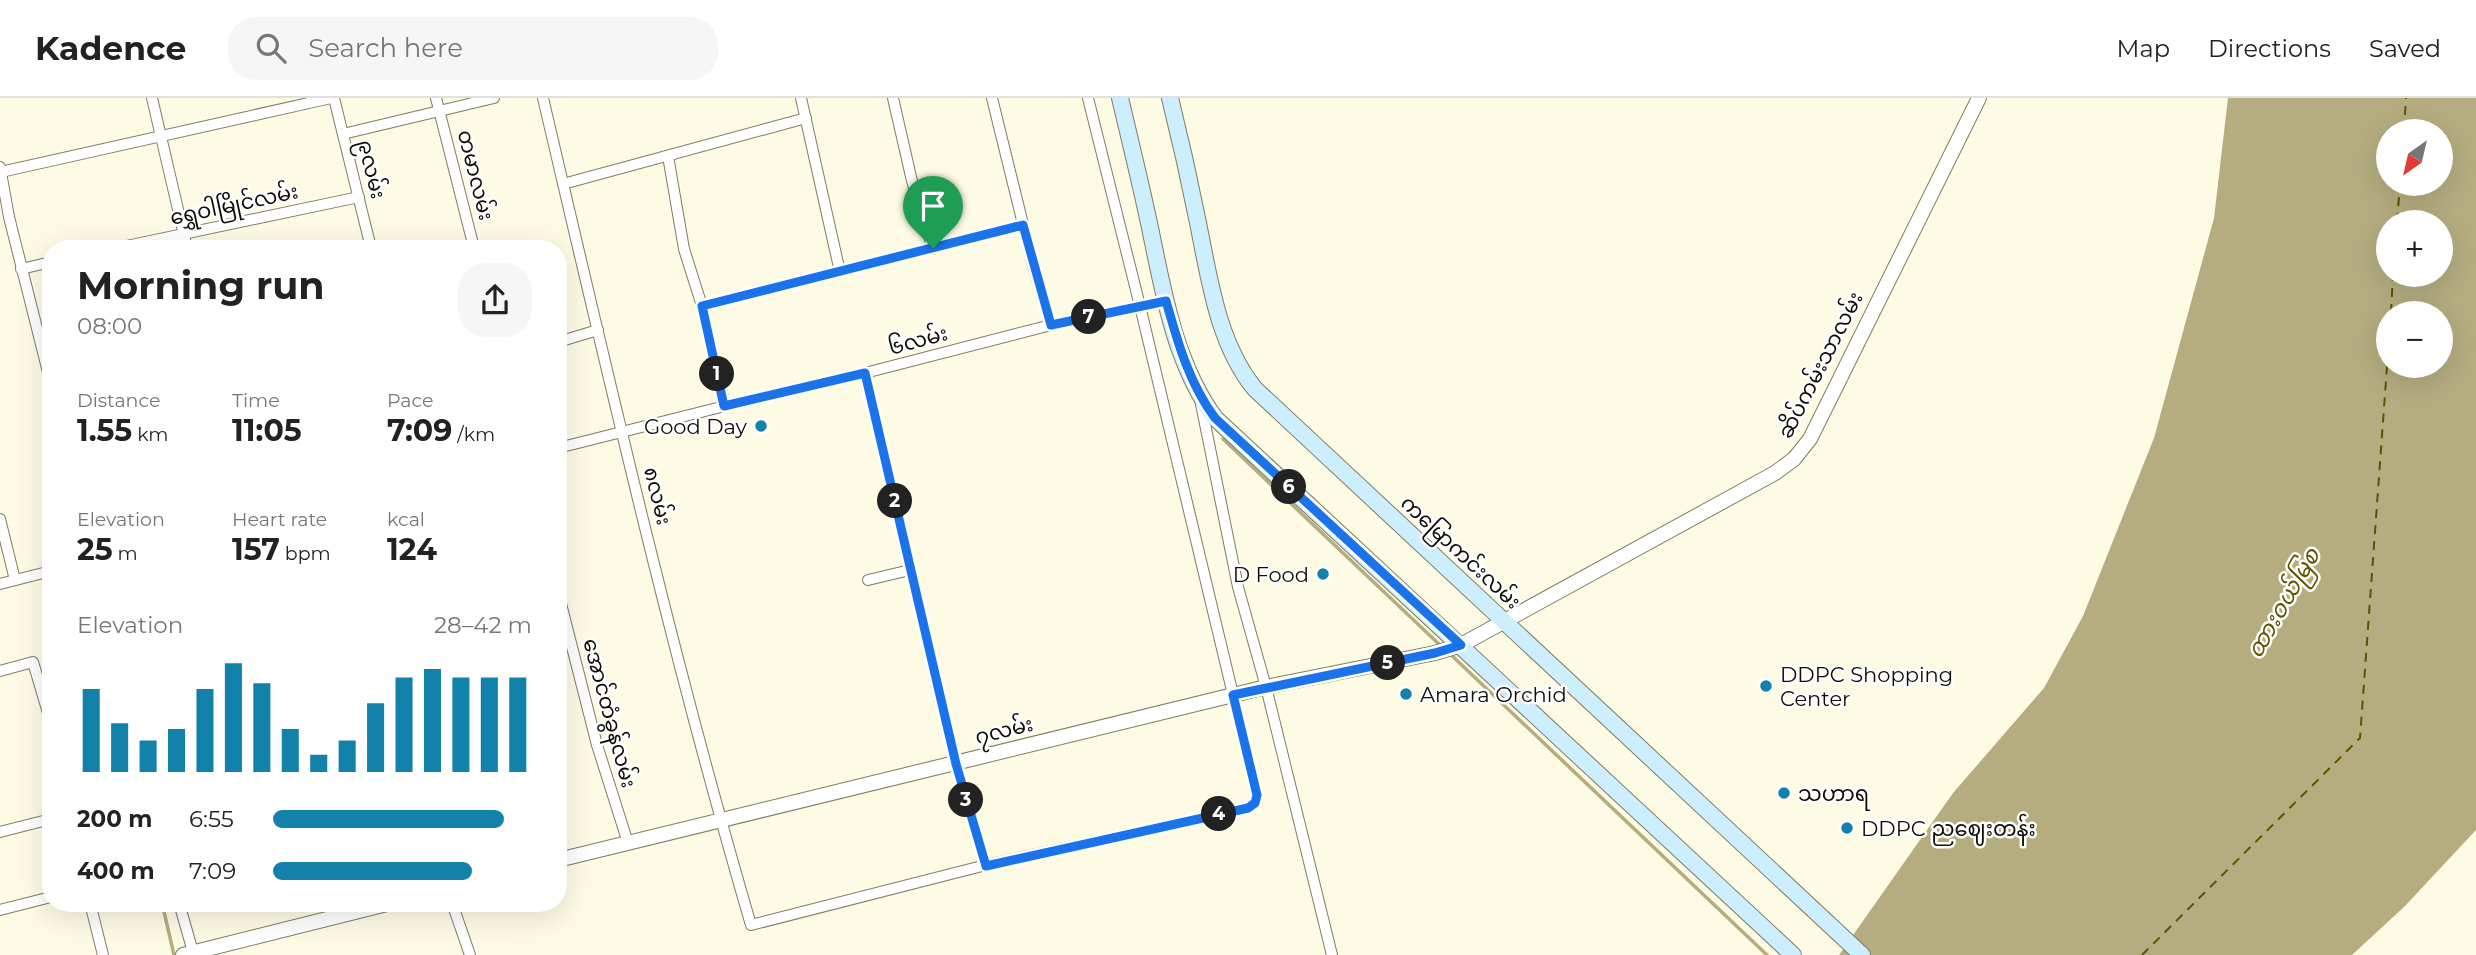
<!DOCTYPE html>
<meta charset="utf-8">
<style>
:root{--surface:#fff;--page:#f6f6f6;--text:#222;--muted:#767676;--line:#e0e0e0;--accent:#1282aa}
body{margin:0;font-family:Montserrat,"Noto Sans Myanmar",sans-serif;background:var(--page);color:var(--text);height:100vh;display:flex;flex-direction:column;font-size:26px;white-space:nowrap}
*{box-sizing:border-box;margin:0}
p{font-size:23px;color:var(--muted)}
.icon{flex:none;width:38px;height:38px;fill:none;stroke:currentColor;stroke-width:2;stroke-linecap:round;stroke-linejoin:round}
.map{position:relative;flex:1;overflow:hidden}
.sheet{position:absolute;left:42px;top:142px;width:525px;height:672px;display:flex;flex-direction:column;background:var(--surface);border-radius:28px;box-shadow:0 7px 28px #0002}
.sheet>*{flex:none}
.needle{width:46px;rotate:214deg}
.fabs{position:absolute;left:2376px;top:21px;display:grid;gap:14px}
.fabs a{display:grid;place-items:center;width:77px;height:77px;border-radius:50%;background:var(--surface);box-shadow:0 7px 28px #0002;font-size:35px}
.pin{position:absolute;display:grid;place-items:center;width:60px;height:60px;color:#fff;margin:-72px -30px;border-radius:50% 50% 50% 0;rotate:-45deg;box-shadow:0 0 7px #0007}
.pin .icon{rotate:45deg}
.km{position:absolute;width:35px;height:35px;margin:-18px;border-radius:50%;background:#222;color:#fff;font-size:19px;line-height:35px;text-align:center}
.round{display:grid;place-items:center;flex:none;width:74px;height:74px;border-radius:28px;background:var(--page)}
.head{display:flex;align-items:center;justify-content:space-between;height:119px;padding:0 35px}
h1{font-size:38px;font-weight:700;line-height:52px}
.figures{display:grid;grid-template-columns:repeat(3,1fr);gap:10px;height:119px;padding:7px 35px}
.figures div{display:grid;align-content:center}
.figures b{font-size:30px;font-weight:700}
.figures small{font-size:19px;font-weight:400}
.figures p{font-size:19px}
.chart{height:196px;padding:14px 35px}
.chart p{display:flex;justify-content:space-between}
.chart svg{width:100%;height:126px;margin-top:7px;stroke:var(--accent);stroke-width:6}
ul{padding:0 35px;list-style:none;font-size:23px}
li{display:grid;grid-template-columns:112px 84px 1fr;align-items:center;height:52px}
li i{height:18px;border-radius:9px;background:var(--accent)}
header{display:flex;align-items:center;gap:42px;box-sizing:border-box;height:98px;padding:0 35px;background:var(--surface);border-bottom:2px solid var(--line)}
header strong{font-size:33px}
nav{display:flex;gap:38px;margin-inline-start:auto;font-size:24px}
.search{width:490px;height:63px;background:var(--page);display:flex;align-items:center;gap:18px;box-sizing:border-box;padding:0 24px;border-radius:28px;color:var(--muted);font-size:26px}
.map>svg:first-child{display:block}
.water{fill:#b5ad80;fill-rule:evenodd}
.lines{fill:none;stroke-linecap:round;stroke-linejoin:round}
.stream{stroke:#b5ad80;stroke-width:3.5}
.ferry{stroke:#605300;stroke-width:2;stroke-dasharray:9 7;stroke-linecap:butt}
.minor-casing{stroke:#7e7b67;stroke-width:12}
.tertiary-casing{stroke:#7e7b67;stroke-width:16}
.secondary-casing{stroke:#7e7b67;stroke-width:18}
.minor{stroke:#fff;stroke-width:10}
.tertiary{stroke:#fff;stroke-width:14}
.secondary{stroke:#cceefd;stroke-width:16}
.route-casing{stroke:#fff;stroke-width:14}
.route{stroke:#1a73e8;stroke-width:9}
.poi-dot{fill:#1282aa;stroke:#fff;stroke-width:2.5}
.labels{text-anchor:middle;dominant-baseline:central;stroke-width:5;stroke-linejoin:round;paint-order:stroke}
.street-label{font-size:21px;fill:#0f0d07;stroke:#fff}
.poi-label{font-size:21px;fill:#0f0d07;stroke:#fff;text-anchor:start}
.water-label{font-size:23px;font-style:italic;fill:#605300;stroke:#fff}
</style>
<header>
<strong>Kadence</strong>
<div class="search"><svg class="icon" aria-label="search" viewBox="0 0 24 24"><circle cx="10" cy="10" r="6"/><path d="M15 15l6 6"/></svg>Search here</div>
<nav><a>Map</a><a>Directions</a><a>Saved</a></nav>
</header>
<div class="map">
<svg width="2476" height="857" viewBox="0 0 2476 857">
<rect width="100%" height="100%" fill="#fefbe5"/>
<path class="water" d="M2228,0H2476V732L2405,808L2352,857H1839L1953,695L2044,590L2083,518L2154,340L2214,120ZM2389,33H2441V86H2389ZM2389,124H2441V177H2389ZM2389,215H2441V268H2389Z"/>
<g class="lines">
<g class="stream">
<polyline points="1223,341 1442,549"/>
<polyline points="1448,554 1767,857"/>
<polyline points="162,805 174,857"/>
</g>
<g class="ferry">
<polyline points="2404,33 2406,0"/>
<polyline points="2397,124 2400,86"/>
<polyline points="2391,215 2393,177"/>
<polyline points="2142,857 2360,640 2389,241"/>
</g>
<g class="minor-casing">
<g id="minor">
<polyline points="152,0 187,150"/>
<polyline points="334,0 371,150"/>
<polyline points="436,0 474,150"/>
<path d="M543,0C608,277 671,554 751,827L986,767"/>
<polyline points="801,0 840,174"/>
<polyline points="893,0 912,83 933,151"/>
<polyline points="992,0 1033,167 1051,227"/>
<polyline points="343,36 494,0"/>
<polyline points="668,58 684,151 702,208 725,308"/>
<polyline points="0,69 9,119 51,286"/>
<polyline points="1,74 331,0"/>
<polyline points="563,86 806,20"/>
<polyline points="117,150 359,99"/>
<polyline points="21,171 51,164"/>
<polyline points="702,208 1022,127"/>
<polyline points="558,244 598,232"/>
<polyline points="865,275 956,666 986,767 1248,710 1255,705 1257,697 1140,208 1088,0"/>
<polyline points="1200,301 1238,489 1266,589 1332,857"/>
<polyline points="558,350 725,308 865,275 1051,227 1165,203"/>
<polyline points="0,421 15,482"/>
<polyline points="868,482 910,472"/>
<polyline points="0,486 51,473"/>
<polyline points="558,494 597,647 628,745"/>
<polyline points="0,573 33,564 51,625"/>
<polyline points="0,734 51,721"/>
<polyline points="90,805 103,857"/>
<polyline points="179,805 193,854"/>
<polyline points="452,805 470,857"/>
<polyline points="0,812 51,799"/>
</g>
</g>
<g class="tertiary-casing">
<g id="tertiary">
<polyline points="558,762 1266,589 1435,555 1461,547 1775,375 1794,361 1810,341 1979,0"/>
<polyline points="183,857 391,805"/>
</g>
</g>
<g class="secondary-casing">
<g id="secondary">
<path d="M1120,0C1130,42 1140,83 1149,125C1163,192 1174,264 1215,320L1793,857"/>
<path d="M1170,0C1180,40 1189,80 1197,120C1209,178 1217,245 1255,291L1862,857"/>
</g>
</g>
<use href="#minor" class="minor"/>
<use href="#tertiary" class="tertiary"/>
<use href="#secondary" class="secondary"/>
</g>
<g class="lines">
<g class="route-casing">
<path id="route" d="M1023,127L1051,227L1166,203C1178,245 1189,285 1215,320L1461,547L1435,555L1233,597L1257,697L1255,705L1248,710L986,768L956,666L865,275L724,308L702,208Z"/>
</g>
<use href="#route" class="route"/>
</g>
<g class="poi-dot">
<circle cx="761" cy="328" r="7"/>
<circle cx="1323" cy="476" r="7"/>
<circle cx="1766" cy="588" r="7"/>
<circle cx="1406" cy="596" r="7"/>
<circle cx="1784" cy="695" r="7"/>
<circle cx="1847" cy="730" r="7"/>
</g>
<g class="labels">
<g class="street-label">
<text transform="translate(372 71) rotate(76)">၉လမ်း</text>
<text transform="translate(476 77) rotate(76)">တမာလမ်း</text>
<text transform="translate(234 106) rotate(-12)">ရွှေဝါမြိုင်လမ်း</text>
<text transform="translate(918 242) rotate(-15)">၆လမ်း</text>
<text transform="translate(1820 267) rotate(-63)">ဆိပ်ကမ်းသာလမ်း</text>
<text transform="translate(658 398) rotate(76)">၈လမ်း</text>
<text transform="translate(1461 454) rotate(43)">ကမြောကင်းလမ်း</text>
<text transform="translate(610 615) rotate(75)">အောင်တံခွန်လမ်း</text>
<text transform="translate(1004 632) rotate(-14)">၇လမ်း</text>
</g>
<g class="poi-label">
<text x="747" y="328" text-anchor="end">Good Day</text>
<text x="1309" y="476" text-anchor="end">D Food</text>
<text x="1780" y="576">DDPC Shopping<tspan x="1780" dy="24">Center</tspan></text>
<text x="1420" y="596">Amara Orchid</text>
<text x="1798" y="695">သဟာရ</text>
<text x="1861" y="730">DDPC ညဈေးတန်း</text>
</g>
<g class="water-label">
<text transform="translate(2283 505) rotate(-60)">ထားဝယ်မြစ</text>
</g>
</g>
</svg>
<div class="fabs">
<a><svg class="needle" viewBox="-14 -14 28 28"><path d="M0-13l5 13h-10z" fill="#e53935"/><path d="M0 13l5-13h-10z" fill="#767676"/></svg></a>
<a>+</a>
<a>−</a>
</div>
<div class="pin" style="left:933px;top:150px;background:#1e9e55"><svg class="icon" aria-label="arrive" viewBox="0 0 24 24"><path d="M6 21V4h12l-3 4 3 4H6"/></svg></div>
<b class="km" style="left:717px;top:276px">1</b>
<b class="km" style="left:895px;top:403px">2</b>
<b class="km" style="left:966px;top:702px">3</b>
<b class="km" style="left:1219px;top:716px">4</b>
<b class="km" style="left:1388px;top:565px">5</b>
<b class="km" style="left:1289px;top:389px">6</b>
<b class="km" style="left:1089px;top:219px">7</b>
<section class="sheet">
<div class="head"><div><h1>Morning run</h1><p>08:00</p></div><a class="round"><svg class="icon" aria-label="share" viewBox="0 0 24 24"><path d="M12 15V3M7 8l5-5 5 5M5 13v7h14v-7"/></svg></a></div>
<div class="figures">
<div><p>Distance</p><b>1.55<small> km</small></b></div>
<div><p>Time</p><b>11:05</b></div>
<div><p>Pace</p><b>7:09<small> /km</small></b></div>
</div>
<div class="figures">
<div><p>Elevation</p><b>25<small> m</small></b></div>
<div><p>Heart rate</p><b>157<small> bpm</small></b></div>
<div><p>kcal</p><b>124</b></div>
</div>
<div class="chart"><p><span>Elevation</span>28–42 m</p>
<svg viewBox="0 0 160 44" preserveAspectRatio="none"><path d="M5 44V15M15 44V27M25 44V33M35 44V29M45 44V15M55 44V6M65 44V13M75 44V29M85 44V38M95 44V33M105 44V20M115 44V11M125 44V8M135 44V11M145 44V11M155 44V11"/></svg>
</div>
<ul>
<li><b>200 m</b>6:55<i style="width:89%"></i></li>
<li><b>400 m</b>7:09<i style="width:77%"></i></li>
</ul>
</section>
</div>
